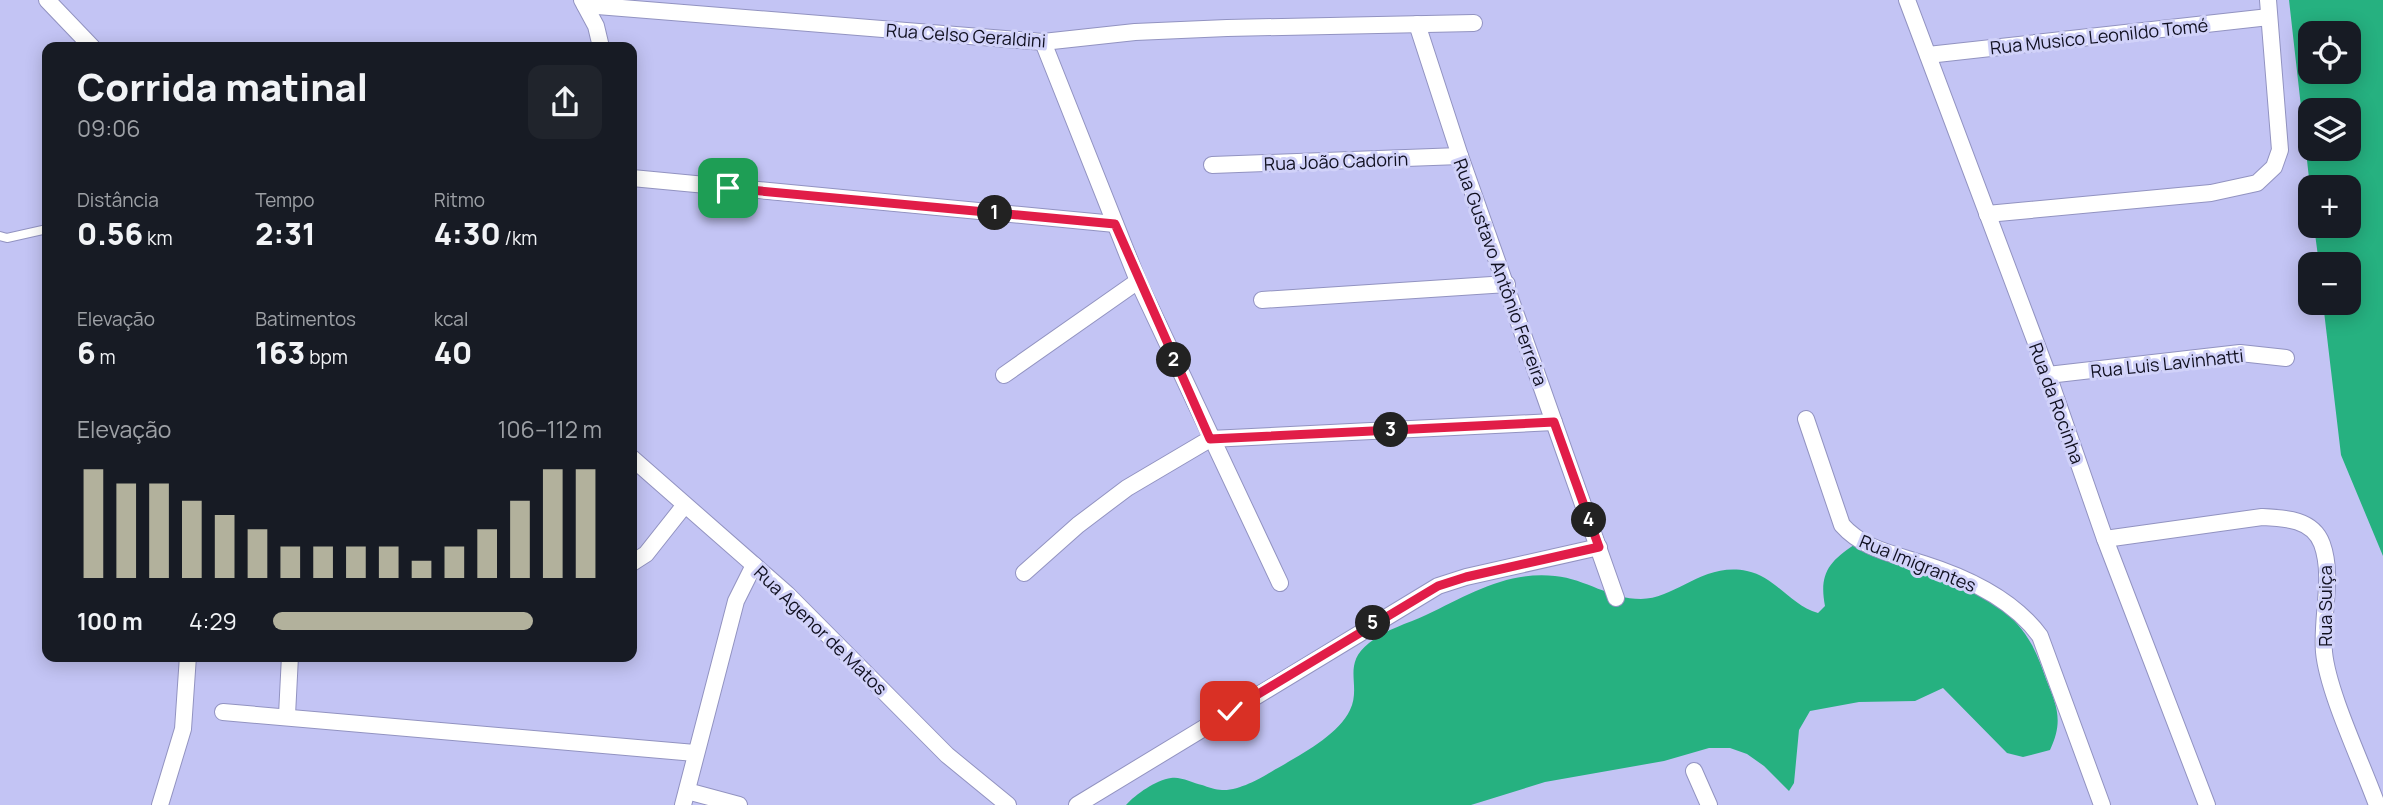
<!DOCTYPE html>
<html lang="pt">
<meta charset="utf-8">
<style>
:root{--surface:#171b24;--page:#20242c;--text:#f1f3f6;--muted:#9ea1a6;--accent:#b2b19c}
body{margin:0;font-family:Manrope,sans-serif;background:var(--page);color:var(--text);height:100vh;display:flex;flex-direction:column;font-size:26px;white-space:nowrap}
*{box-sizing:border-box;margin:0}
p{font-size:23px;color:var(--muted)}
.icon{flex:none;width:38px;height:38px;fill:none;stroke:currentColor;stroke-width:2;stroke-linecap:round;stroke-linejoin:round}
.map{position:relative;flex:1;overflow:hidden}
.drawer{position:absolute;left:42px;top:42px;width:595px;height:620px;display:flex;flex-direction:column;background:var(--surface);border-radius:14px;box-shadow:0 4px 18px #0003}
.drawer>*{flex:none}
.buttons{position:absolute;left:2298px;top:21px;display:grid;gap:14px}
.buttons a{display:grid;place-items:center;width:63px;height:63px;border-radius:14px;background:var(--surface);box-shadow:0 4px 18px #0003;font-size:35px}
.pin{position:absolute;display:grid;place-items:center;width:60px;height:60px;color:#fff;margin:-30px;border-radius:14px;box-shadow:0 4px 10px #0006}
.km{position:absolute;width:35px;height:35px;margin:-18px;border-radius:50%;background:#222;color:#fff;font-size:19px;line-height:35px;text-align:center}
.round{display:grid;place-items:center;flex:none;width:74px;height:74px;border-radius:14px;background:var(--page)}
.head{display:flex;align-items:center;justify-content:space-between;height:119px;padding:0 35px}
h1{font-size:38px;font-weight:800;line-height:52px}
.metrics{display:grid;grid-template-columns:repeat(3,1fr);gap:10px;height:119px;padding:7px 35px}
.metrics div{display:grid;align-content:center}
.metrics b{font-size:30px;font-weight:800}
.metrics small{font-size:19px;font-weight:400}
.metrics p{font-size:19px}
.chart{height:196px;padding:14px 35px}
.chart p{display:flex;justify-content:space-between}
.chart svg{width:100%;height:126px;margin-top:7px;stroke:var(--accent);stroke-width:6}
ul{padding:0 35px;list-style:none;font-size:23px}
li{display:grid;grid-template-columns:112px 84px 1fr;align-items:center;height:52px}
li i{height:18px;border-radius:9px;background:var(--accent)}
.map>svg:first-child{display:block}
.forest{fill:#26b180;fill-rule:evenodd}
.lines{fill:none;stroke-linecap:round;stroke-linejoin:round}
.lane-casing{stroke:#9293c1;stroke-width:10}
.street-casing{stroke:#9293c1;stroke-width:18}
.lane{stroke:#fff;stroke-width:8}
.street{stroke:#fff;stroke-width:16}
.route-casing{stroke:#fff;stroke-width:14}
.route{stroke:#e11d48;stroke-width:9}
.labels{text-anchor:middle;dominant-baseline:central;stroke-width:6;stroke-linejoin:round;paint-order:stroke}
.street-label{font-size:18px;fill:#101020;stroke:#d1d2f9}
</style>
<div class="map">
<svg width="2383" height="805" viewBox="0 0 2383 805">
<rect width="100%" height="100%" fill="#c3c4f4"/>
<g class="forest">
<path d="M2289,0H2383V556L2341,455L2323,303H2348V264H2319L2314,226H2348V187H2310ZM2310,33H2348V72H2310ZM2310,110H2348V149H2310Z"/>
<path d="M1854,545C1913,567 2001,585 2032,645C2038,656 2042,668 2046,679C2058,708 2063,722 2050,750L2023,757L2007,753L1943,688L1915,701L1859,702L1810,711L1799,730L1794,783L1789,791L1764,766L1747,754L1730,748H1709L1664,761L1545,782L1471,805H1126C1136,794 1156,780 1171,778C1180,776 1193,783 1202,785C1208,787 1216,790 1222,790C1238,791 1259,779 1271,772C1296,757 1337,737 1350,710C1362,685 1341,665 1369,643C1386,629 1407,624 1426,615C1469,595 1505,571 1555,576C1586,579 1610,599 1641,599C1676,599 1703,562 1747,571C1776,577 1790,605 1818,613L1825,606C1819,575 1828,562 1854,545Z"/>
</g>
<g class="lines">
<g class="lane-casing">
<polyline id="lane" points="0,236 7,238 47,229"/>
</g>
<g class="street-casing">
<g id="street">
<polyline points="47,0 92,47"/>
<polyline points="582,0 596,26 601,47"/>
<polyline points="1907,0 2048,375 2105,539 2207,805"/>
<polyline points="585,5 1043,42 1135,32 1227,28 1474,23"/>
<polyline points="1417,24 1460,156 1616,598"/>
<polyline points="1043,42 1138,281 1280,583"/>
<polyline points="1928,55 2269,17"/>
<polyline points="1212,165 1460,156"/>
<polyline points="632,178 1115,224"/>
<polyline points="1987,214 2211,193 2257,183 2274,167 2280,150 2268,0"/>
<polyline points="1262,300 1507,284"/>
<polyline points="1004,375 1138,281"/>
<polyline points="2048,375 2240,353 2286,358"/>
<path d="M1806,419L1842,525C1863,549 1894,554 1924,564C1968,578 2013,599 2040,636L2102,805"/>
<polyline points="632,458 787,594 947,755 1008,805"/>
<path d="M2105,539L2262,517C2285,518 2313,519 2322,544C2334,577 2321,617 2324,652C2328,693 2362,763 2377,805"/>
<polyline points="632,563 646,554 684,506"/>
<polyline points="1024,573 1078,525 1127,488 1210,439 1554,422"/>
<polyline points="223,712 695,753"/>
<polyline points="287,715 290,656"/>
<polyline points="1694,771 1709,805"/>
<polyline points="687,791 739,805"/>
<polyline points="160,805 183,729 188,656"/>
<polyline points="683,805 736,601 754,565"/>
<polyline points="1077,805 1438,586 1466,577 1599,547"/>
</g>
</g>
<use href="#lane" class="lane"/>
<use href="#street" class="street"/>
</g>
<g class="lines">
<g class="route-casing">
<polyline id="route" points="728,188 1115,224 1210,439 1554,422 1599,547 1466,577 1438,586 1230,711"/>
</g>
<use href="#route" class="route"/>
</g>
<g class="labels">
<g class="street-label">
<text transform="translate(966 35) rotate(4)">Rua Celso Geraldini</text>
<text transform="translate(2099 36) rotate(-6)">Rua Musico Leonildo Tomé</text>
<text transform="translate(1336 161) rotate(-2)">Rua João Cadorin</text>
<text transform="translate(1501 272) rotate(70)">Rua Gustavo Antônio Ferreira</text>
<text transform="translate(2167 363) rotate(-6)">Rua Luis Lavinhatti</text>
<text transform="translate(2057 403) rotate(70)">Rua da Rocinha</text>
<text transform="translate(1918 563) rotate(22)">Rua Imigrantes</text>
<text transform="translate(2325 606) rotate(-90)">Rua Suiça</text>
<text transform="translate(821 630) rotate(44)">Rua Agenor de Matos</text>
</g>
</g>
</svg>
<div class="buttons">
<a><svg class="icon" aria-label="locate" viewBox="0 0 24 24"><circle cx="12" cy="12" r="6"/><path d="M12 2v4M12 18v4M2 12h4M18 12h4"/></svg></a>
<a><svg class="icon" aria-label="layers" viewBox="0 0 24 24"><path d="M12 4l9 5-9 5-9-5zM3 14l9 5 9-5"/></svg></a>
<a>+</a>
<a>−</a>
</div>
<div class="pin" style="left:728px;top:188px;background:#1e9e55"><svg class="icon" aria-label="arrive" viewBox="0 0 24 24"><path d="M6 21V4h12l-3 4 3 4H6"/></svg></div>
<div class="pin" style="left:1230px;top:711px;background:#d93025"><svg class="icon" aria-label="check" viewBox="0 0 24 24"><path d="M5 12l5 5 9-10"/></svg></div>
<b class="km" style="left:995px;top:213px">1</b>
<b class="km" style="left:1174px;top:360px">2</b>
<b class="km" style="left:1391px;top:430px">3</b>
<b class="km" style="left:1589px;top:520px">4</b>
<b class="km" style="left:1373px;top:623px">5</b>
<section class="drawer">
<div class="head"><div><h1>Corrida matinal</h1><p>09:06</p></div><a class="round"><svg class="icon" aria-label="share" viewBox="0 0 24 24"><path d="M12 15V3M7 8l5-5 5 5M5 13v7h14v-7"/></svg></a></div>
<div class="metrics">
<div><p>Distância</p><b>0.56<small> km</small></b></div>
<div><p>Tempo</p><b>2:31</b></div>
<div><p>Ritmo</p><b>4:30<small> /km</small></b></div>
</div>
<div class="metrics">
<div><p>Elevação</p><b>6<small> m</small></b></div>
<div><p>Batimentos</p><b>163<small> bpm</small></b></div>
<div><p>kcal</p><b>40</b></div>
</div>
<div class="chart"><p><span>Elevação</span>106–112 m</p>
<svg viewBox="0 0 160 44" preserveAspectRatio="none"><path d="M5 44V6M15 44V11M25 44V11M35 44V17M45 44V22M55 44V27M65 44V33M75 44V33M85 44V33M95 44V33M105 44V38M115 44V33M125 44V27M135 44V17M145 44V6M155 44V6"/></svg>
</div>
<ul>
<li><b>100 m</b>4:29<i style="width:79%"></i></li>
</ul>
</section>
</div>
